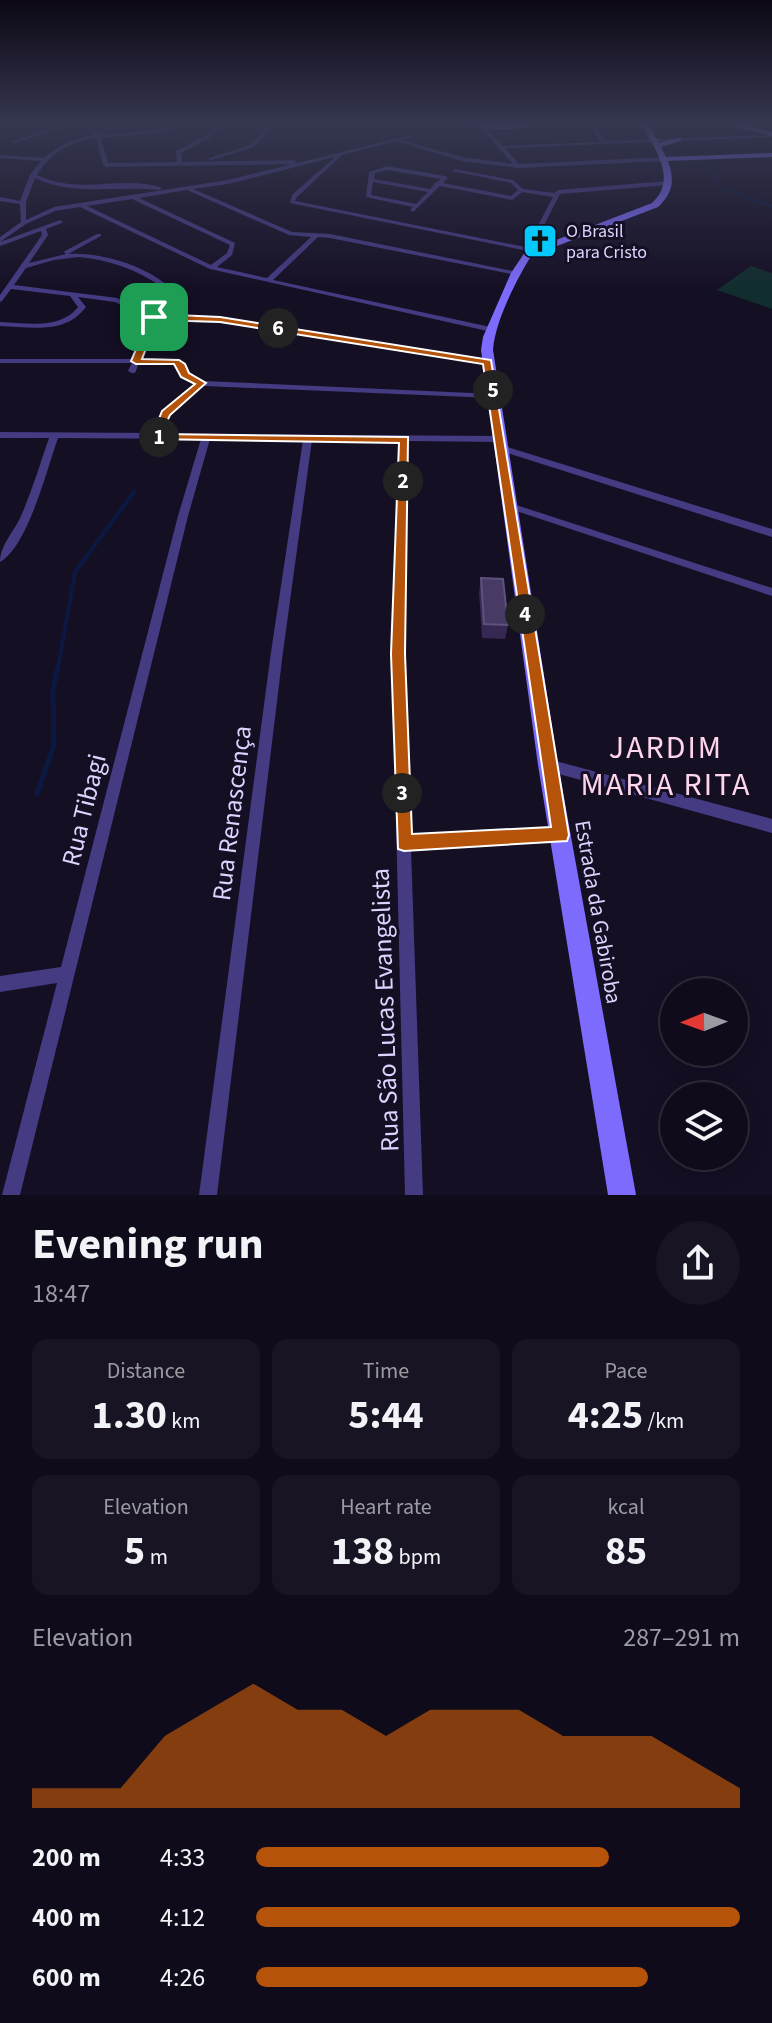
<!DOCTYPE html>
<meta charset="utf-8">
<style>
:root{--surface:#100b1b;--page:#191424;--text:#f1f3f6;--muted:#9c9ba3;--line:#302b3a;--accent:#b45309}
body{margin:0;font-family:"Source Sans 3",sans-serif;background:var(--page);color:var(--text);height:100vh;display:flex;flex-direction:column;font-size:30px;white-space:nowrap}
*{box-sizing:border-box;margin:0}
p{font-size:26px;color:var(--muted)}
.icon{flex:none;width:44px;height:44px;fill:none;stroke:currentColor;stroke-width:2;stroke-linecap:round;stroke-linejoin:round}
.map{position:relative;height:1195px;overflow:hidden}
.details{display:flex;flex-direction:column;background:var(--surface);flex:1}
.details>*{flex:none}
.needle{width:52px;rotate:269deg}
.controls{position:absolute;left:660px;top:978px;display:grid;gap:16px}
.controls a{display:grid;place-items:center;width:88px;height:88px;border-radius:50%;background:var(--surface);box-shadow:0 4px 20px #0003,0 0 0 2px var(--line);font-size:40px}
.pin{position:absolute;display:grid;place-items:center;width:68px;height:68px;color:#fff;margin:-34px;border-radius:16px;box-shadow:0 4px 12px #0006}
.km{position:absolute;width:40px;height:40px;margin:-20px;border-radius:50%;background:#222;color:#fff;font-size:22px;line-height:40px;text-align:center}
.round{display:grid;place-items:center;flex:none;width:84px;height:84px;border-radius:42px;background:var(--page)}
.overview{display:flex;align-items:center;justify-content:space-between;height:136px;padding:0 32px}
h1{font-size:44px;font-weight:700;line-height:60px}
.metrics{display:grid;grid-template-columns:repeat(3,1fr);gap:12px;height:136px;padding:8px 32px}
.metrics div{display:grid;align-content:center;border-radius:16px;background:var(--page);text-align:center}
.metrics b{font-size:40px;font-weight:700}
.metrics small{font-size:22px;font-weight:400}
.metrics p{font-size:22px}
.chart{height:224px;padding:16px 32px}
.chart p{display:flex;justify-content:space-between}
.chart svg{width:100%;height:144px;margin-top:8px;fill:var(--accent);opacity:.7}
ul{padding:0 32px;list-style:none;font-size:26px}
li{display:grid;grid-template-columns:128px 96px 1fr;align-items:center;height:60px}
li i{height:20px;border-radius:10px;background:var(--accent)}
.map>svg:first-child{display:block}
.green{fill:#122d2e}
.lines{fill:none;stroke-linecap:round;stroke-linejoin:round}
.stream-far2{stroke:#0b1942;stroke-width:2}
.stream-far1{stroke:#0b1942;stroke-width:4}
.stream{stroke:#0b1942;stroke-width:5}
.river{fill:#0b1942;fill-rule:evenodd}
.street{fill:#443b83;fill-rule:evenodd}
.secondary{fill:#7d6bfd;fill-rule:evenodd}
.wall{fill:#352852}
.building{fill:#473a64;stroke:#5e527c;stroke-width:2}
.route{fill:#b45309;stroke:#fff;stroke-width:2;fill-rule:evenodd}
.labels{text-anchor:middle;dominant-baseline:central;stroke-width:6;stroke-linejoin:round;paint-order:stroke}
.far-poi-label{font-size:18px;fill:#dcd3fe;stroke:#150f24;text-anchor:start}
.street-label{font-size:22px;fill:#dcd3fe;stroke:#150f24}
.near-street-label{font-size:26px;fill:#dcd3fe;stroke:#150f24}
.near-quarter-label{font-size:32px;letter-spacing:2px;fill:#fed5eb;stroke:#150f24}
</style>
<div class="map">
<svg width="772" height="1195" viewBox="0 0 772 1195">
<rect width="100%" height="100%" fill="#150f24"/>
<polygon class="green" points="751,266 772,273 772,309 717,290"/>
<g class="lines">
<polyline class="stream-far2" points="697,161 711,172 721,188 772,206"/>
<polyline class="stream-far1" points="58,668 75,572 134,492"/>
<polyline class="stream" points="37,794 54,745 53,689 58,666"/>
<polygon class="river" points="757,124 772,124 772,129 759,126"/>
<g class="street">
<polygon points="64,124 72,124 15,143 11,142"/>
<path d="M82,124H87L100,135L165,130L172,124H177L166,132L101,138L108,163L177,162L176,151L209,134L217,124H222L213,136L181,153L182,162L294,160L297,162L294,164L106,167L103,165L96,138C71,141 50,153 37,175C81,196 123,174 162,188L159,190C118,185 74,197 35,178L26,202V220L54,207L228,180L411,135L413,137L400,140L462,157L513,164L481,128L483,126L503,146L600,142L590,124H595L605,141L772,135V137L505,148L519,164L665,157L668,159L665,161L518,168L462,161L396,141L342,155L297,197L295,201L530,248L533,235L553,197L522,192L512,200L440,186L413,212L410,210L413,207L366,197L369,172L387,166L445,176L448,178L443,183L511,196L518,190L511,183L452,171L455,169L513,180L523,189L554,193L558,190L668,181L671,183L668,185L560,194L539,235L536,250L533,252L290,203L292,195L335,157L228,184L193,189L292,232L330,234L518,272L519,273L516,275L330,238L318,237L273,280L495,328V332H492L210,269L80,207L55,211L26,224L0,242V237L21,222L20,204L0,201V197L20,201L30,175L41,161L1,158L0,155L44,158C59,145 76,138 95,135ZM387,170L441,179L435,183L430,189L374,179L375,173ZM373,182L428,192L416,204L371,195ZM187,190L289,235L311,237L267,278L217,267L232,255L235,243L139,198ZM132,199L230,245L227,253L211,265L87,206Z"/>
<polygon points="271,124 276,124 254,147 212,160 207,159 250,145"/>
<polygon points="543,124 556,124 545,126"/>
<path d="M60,220L63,222L62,223L46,229L48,235L29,263L66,254L64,252L65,251L97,234H101V236L68,254C100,252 144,265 168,286L169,298L161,315L220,317L487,360L491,362L487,364L220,321L159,319L142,359H171L185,364L189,374L203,381L494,394L498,396L494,398L204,386L169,415L160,434L500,436L504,439L500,442L409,441L404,654L410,836L561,828L566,830L568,835L566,840L561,842L411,850L423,1195H405L392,654L401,441L312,440L283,652L217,1195H199L271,652L303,440L210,439L188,516L20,1195H2L57,983L0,992V976L61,967L178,516L201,439L58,438C47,469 28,546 0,562C0,545 14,532 21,516C32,491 40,464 49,438H0V432L151,433L162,412L196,383L182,377L178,367L170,363H139L135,373H132L128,371L132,363H0V359H134L152,319L115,302L78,297L86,307C65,335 31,327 0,326V322C26,323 60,330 78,307L70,296L11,289L2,301L0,302V295L42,235L41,231L3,245L0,246V242ZM78,257C108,259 138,270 162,287L161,298L154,314L117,298L14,285L26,268L54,260Z"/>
<polygon points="501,445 772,529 772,537 498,450 498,446"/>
<polygon points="510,503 772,588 772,596 507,508 505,506 507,504"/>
<polygon points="548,759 772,819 772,833 548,771 543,769 541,765 543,761"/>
</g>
<g class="secondary">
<polygon points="456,124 550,124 504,130"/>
<path d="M641,124H648L659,143L681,137V141L661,147L666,157L772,153V157L668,161C675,180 673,193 658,207L531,256C516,281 495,321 493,350L558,765L636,1195H608L538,765L481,350L483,337L511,273L525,252L652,203C678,179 655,149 641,124Z"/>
<polygon points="724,124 738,124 772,132 772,136"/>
</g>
</g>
<polygon class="wall" points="481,578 508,625 505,639 482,638 479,593"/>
<polygon class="building" points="481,578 503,579 508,625 484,624"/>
<linearGradient id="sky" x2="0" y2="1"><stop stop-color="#0c0814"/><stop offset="0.42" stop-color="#353750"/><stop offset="1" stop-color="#353750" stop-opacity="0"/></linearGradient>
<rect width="772" height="292" fill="url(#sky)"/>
<path class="route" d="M154,314L220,317L491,360L569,835L567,841L404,851L398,849L391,654L399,443L151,439L162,411L195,384L181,377L174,364H136L131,361L150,317ZM157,320L220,322L483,364L551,827L412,834L405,654L408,437L161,434L170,415L206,383L189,373L185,364L179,360L142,359Z"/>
<defs>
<g id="church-square" transform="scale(1.8)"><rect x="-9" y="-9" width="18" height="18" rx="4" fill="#04c9fa" stroke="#150f24"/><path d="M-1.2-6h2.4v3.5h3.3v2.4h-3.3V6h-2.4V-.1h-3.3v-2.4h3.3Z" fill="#111"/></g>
</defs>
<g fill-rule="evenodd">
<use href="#church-square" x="540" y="241"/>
</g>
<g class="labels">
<g class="far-poi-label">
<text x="566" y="231">O Brasil<tspan x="566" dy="21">para Cristo</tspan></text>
</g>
<g class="street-label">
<text transform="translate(598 912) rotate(80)">Estrada da Gabiroba</text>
</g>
<g class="near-street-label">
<text transform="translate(84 810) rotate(-76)">Rua Tibagi</text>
<text transform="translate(232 813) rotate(-83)">Rua Renascença</text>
<text transform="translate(385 1010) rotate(-92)">Rua São Lucas Evangelista</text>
</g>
<g class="near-quarter-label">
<text x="666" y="748">JARDIM<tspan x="666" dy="37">MARIA RITA</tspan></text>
</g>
</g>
</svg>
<div class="controls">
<a><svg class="needle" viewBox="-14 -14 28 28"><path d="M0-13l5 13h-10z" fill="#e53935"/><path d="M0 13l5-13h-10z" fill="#9c9ba3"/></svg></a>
<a><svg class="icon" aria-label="layers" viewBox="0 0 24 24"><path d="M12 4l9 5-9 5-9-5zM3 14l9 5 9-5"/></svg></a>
</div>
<div class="pin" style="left:154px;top:317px;background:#1e9e55"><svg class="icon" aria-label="arrive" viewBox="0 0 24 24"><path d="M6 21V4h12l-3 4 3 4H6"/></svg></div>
<b class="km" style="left:159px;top:437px">1</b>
<b class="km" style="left:403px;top:481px">2</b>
<b class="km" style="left:402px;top:793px">3</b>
<b class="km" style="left:525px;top:614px">4</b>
<b class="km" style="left:493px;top:390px">5</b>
<b class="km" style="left:278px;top:328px">6</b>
</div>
<section class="details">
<div class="overview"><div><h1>Evening run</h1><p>18:47</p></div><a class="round"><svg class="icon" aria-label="share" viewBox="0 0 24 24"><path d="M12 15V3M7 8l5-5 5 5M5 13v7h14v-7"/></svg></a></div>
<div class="metrics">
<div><p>Distance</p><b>1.30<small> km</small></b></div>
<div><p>Time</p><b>5:44</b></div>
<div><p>Pace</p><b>4:25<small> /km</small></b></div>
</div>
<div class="metrics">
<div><p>Elevation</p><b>5<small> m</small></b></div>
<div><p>Heart rate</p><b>138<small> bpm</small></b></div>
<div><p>kcal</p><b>85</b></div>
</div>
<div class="chart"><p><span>Elevation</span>287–291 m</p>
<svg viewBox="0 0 160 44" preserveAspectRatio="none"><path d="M0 44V38L10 38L20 38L30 22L40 14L50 6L60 14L70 14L80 22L90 14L100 14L110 14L120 22L130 22L140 22L150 30L160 38V44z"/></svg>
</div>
<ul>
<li><b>200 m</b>4:33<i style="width:73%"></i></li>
<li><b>400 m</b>4:12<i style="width:100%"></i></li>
<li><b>600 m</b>4:26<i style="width:81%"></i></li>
</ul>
</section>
